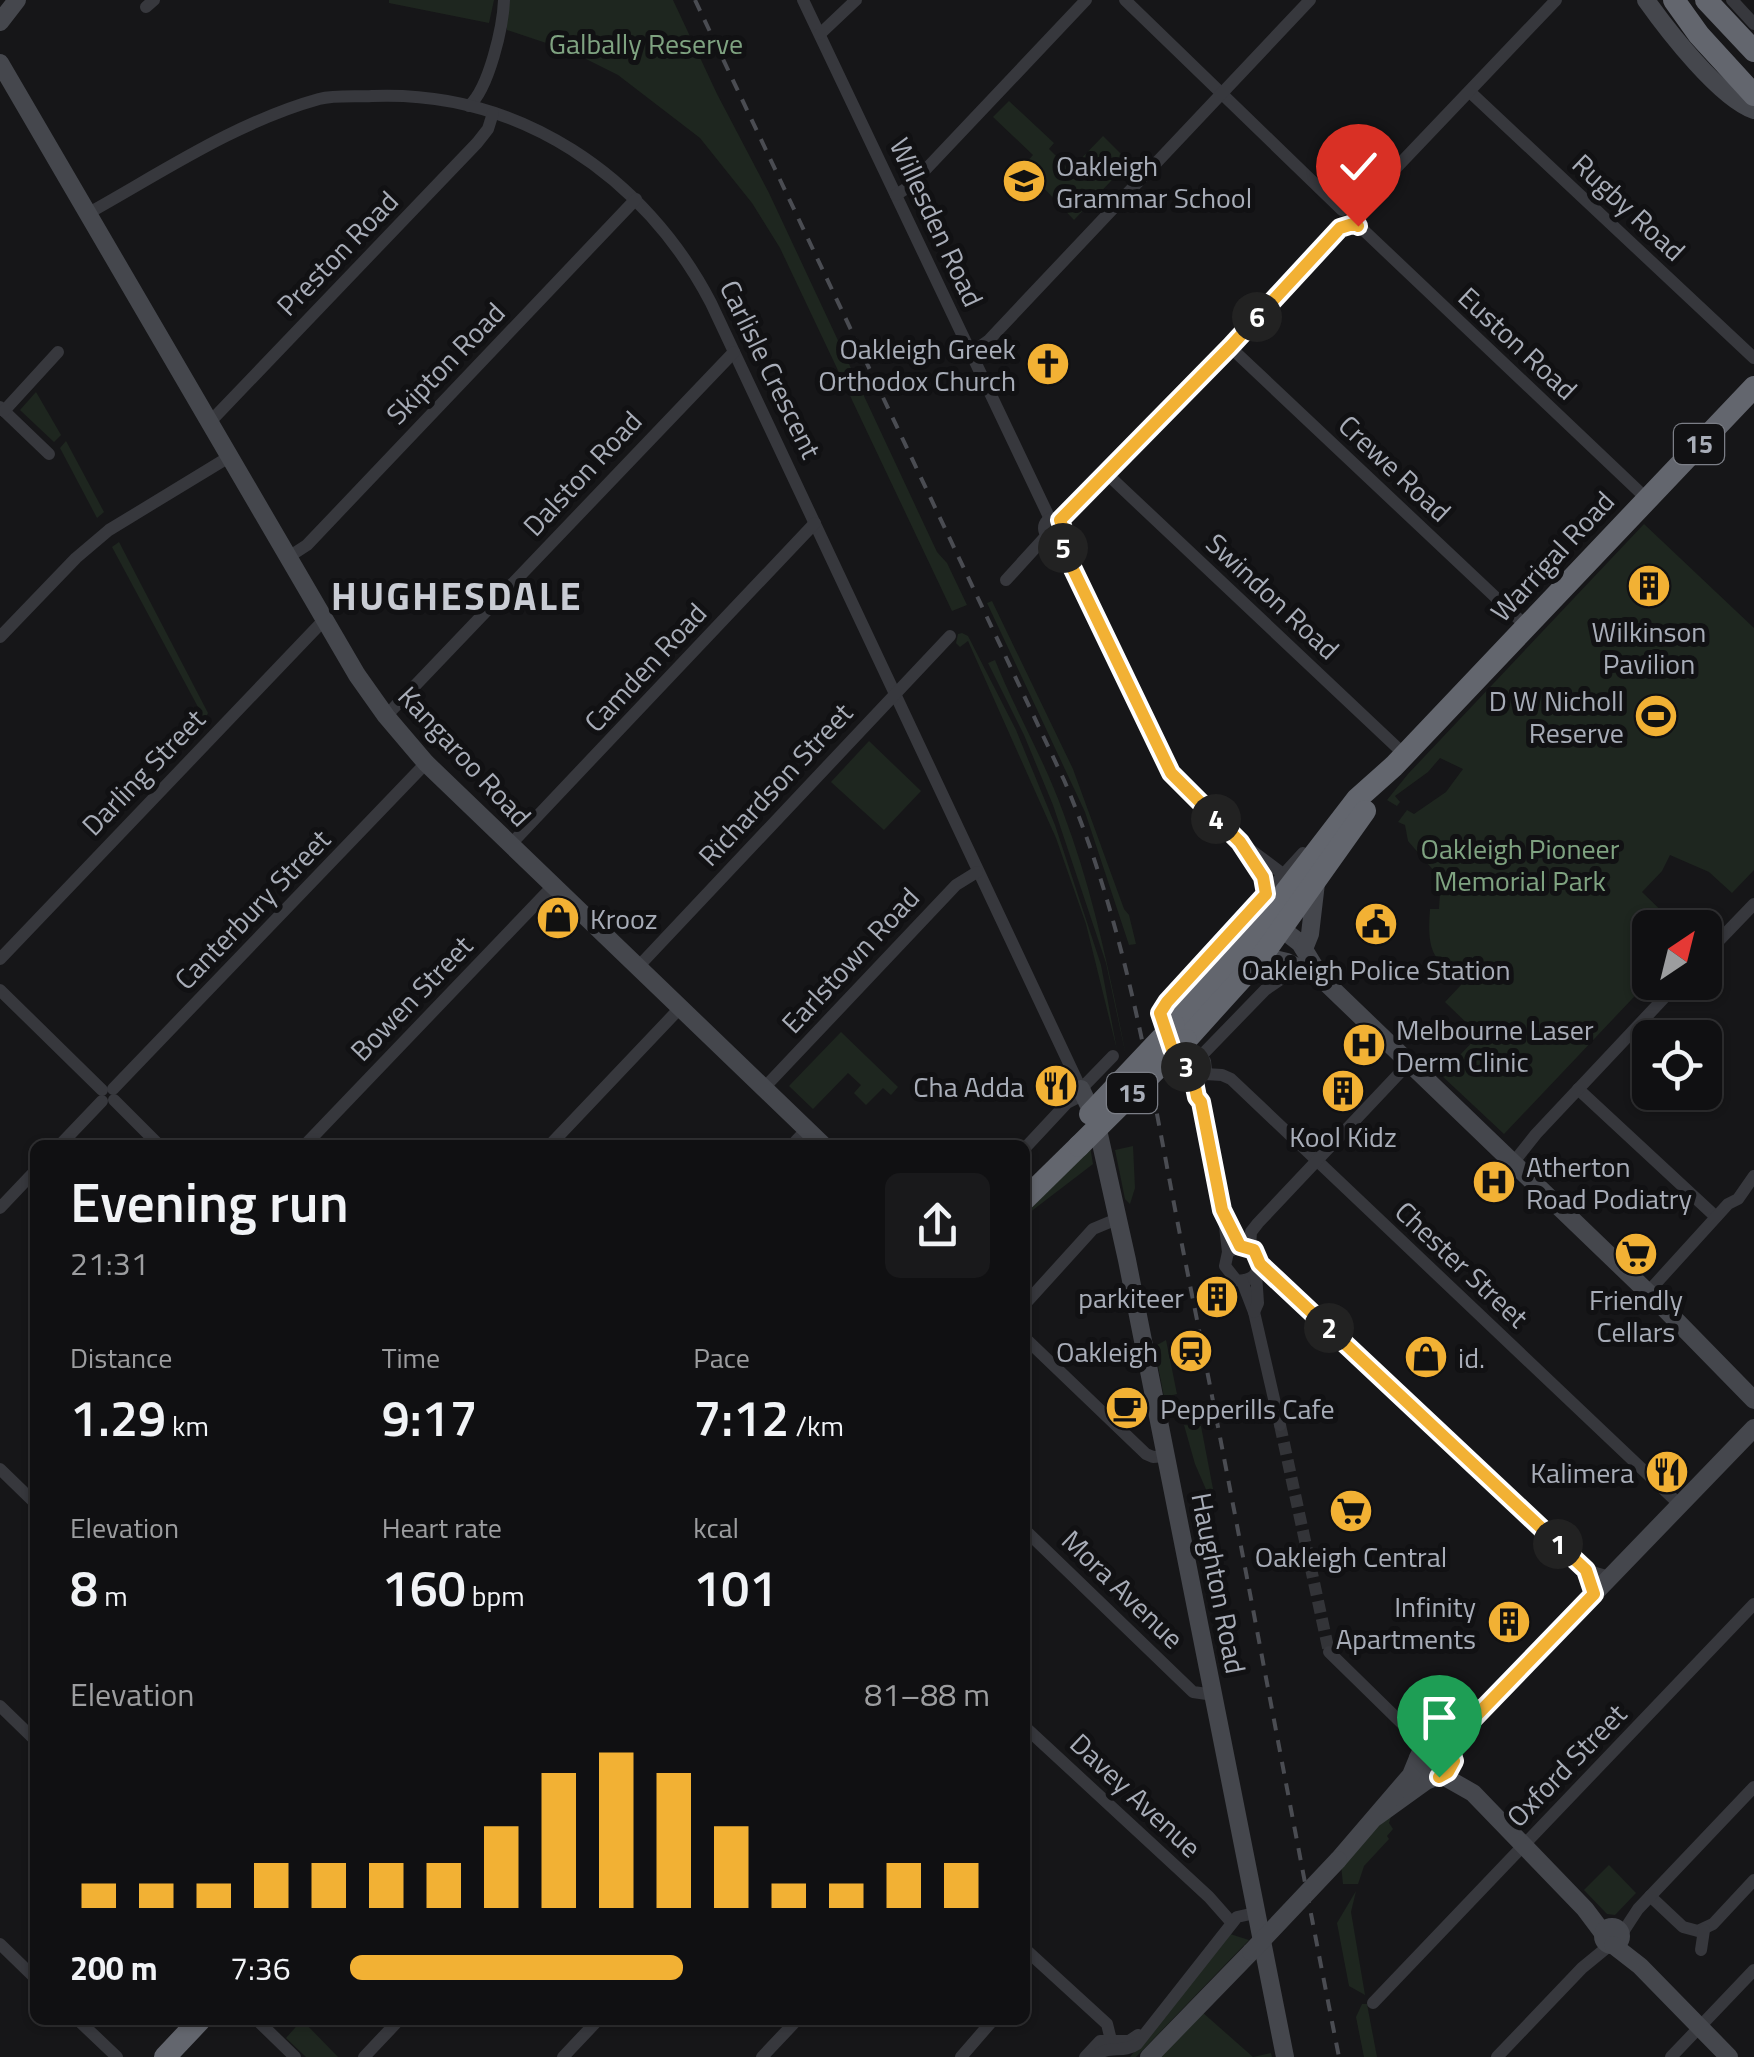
<!DOCTYPE html>
<meta charset="utf-8">
<style>
:root{--surface:#101012;--page:#19191b;--text:#f1f3f6;--muted:#9c9d9f;--line:#303032;--accent:#f2b134}
body{margin:0;font-family:"Titillium Web",sans-serif;background:var(--page);color:var(--text);height:100vh;display:flex;flex-direction:column;font-size:38px;white-space:nowrap}
*{box-sizing:border-box;margin:0}
p{font-size:32px;color:var(--muted)}
.icon{flex:none;width:55px;height:55px;fill:none;stroke:currentColor;stroke-width:2;stroke-linecap:round;stroke-linejoin:round}
.map{position:relative;flex:1;overflow:hidden}
.panel{position:absolute;left:30px;top:1140px;width:1000px;height:885px;display:flex;flex-direction:column;background:var(--surface);border-radius:15px;box-shadow:0 2px 8px #0004,0 0 0 2px var(--line)}
.panel>*{flex:none}
.needle{width:65px;rotate:35deg}
.buttons{position:absolute;left:1632px;top:910px;display:grid;gap:20px}
.buttons a{display:grid;place-items:center;width:90px;height:90px;border-radius:15px;background:var(--surface);box-shadow:0 2px 8px #0004,0 0 0 2px var(--line);font-size:50px}
.pin{position:absolute;display:grid;place-items:center;width:85px;height:85px;color:#fff;margin:-102px -42px;border-radius:50% 50% 50% 0;rotate:-45deg;box-shadow:0 0 10px #0007}
.pin .icon{rotate:45deg}
.km{position:absolute;width:50px;height:50px;margin:-25px;border-radius:50%;background:#222;color:#fff;font-size:28px;line-height:50px;text-align:center}
.round{display:grid;place-items:center;flex:none;width:105px;height:105px;border-radius:15px;background:var(--page)}
.overview{display:flex;align-items:center;justify-content:space-between;height:170px;padding:0 40px}
h1{font-size:55px;font-weight:600;line-height:75px}
.figures{display:grid;grid-template-columns:repeat(3,1fr);gap:15px;height:170px;padding:10px 40px}
.figures div{display:grid;align-content:center}
.figures b{font-size:50px;font-weight:600}
.figures small{font-size:28px;font-weight:400}
.figures p{font-size:28px}
.chart{height:280px;padding:20px 40px}
.chart p{display:flex;justify-content:space-between}
.chart svg{width:100%;height:180px;margin-top:10px;stroke:var(--accent);stroke-width:6}
ul{padding:0 40px;list-style:none;font-size:32px}
li{display:grid;grid-template-columns:160px 120px 1fr;align-items:center;height:75px}
li i{height:25px;border-radius:12px;background:var(--accent)}
.map>svg:first-child{display:block}
.green{fill:#1e261f}
.lines{fill:none;stroke-linecap:round;stroke-linejoin:round}
.street-tunnel{stroke:#333438;stroke-width:12;stroke-dasharray:12 6;stroke-linecap:butt}
.street{stroke:#37383d;stroke-width:12}
.secondary{stroke:#45474d;stroke-width:18}
.highway{stroke:#63666e;stroke-width:22}
.rail{stroke:#4a4c52;stroke-width:4;stroke-dasharray:12 10;stroke-linecap:butt}
.secondary-bridge{stroke:#45474d;stroke-width:18}
.highway-bridge{stroke:#63666e;stroke-width:22}
.route-casing{stroke:#fff;stroke-width:20}
.route{stroke:#f2b134;stroke-width:12}
.labels{text-anchor:middle;dominant-baseline:central;stroke-width:10;stroke-linejoin:round;paint-order:stroke}
.shield{fill:#111113;stroke:#7b7e86;stroke-width:2.5}
.shield-label{font-size:25px;font-weight:bold;fill:#a8adb8}
.park-label{font-size:28px;fill:#7fa381;stroke:#111113}
.poi-label{font-size:28px;fill:#a8adb8;stroke:#111113;text-anchor:end}
.street-label{font-size:28px;fill:#a8adb8;stroke:#111113}
.district-label{font-size:38px;font-weight:bold;letter-spacing:2.5px;fill:#c9ccd4;stroke:#111113}
</style>
<div class="map">
<svg width="1754" height="2057" viewBox="0 0 1754 2057">
<rect width="100%" height="100%" fill="#161618"/>
<g class="green">
<polygon points="389,0 494,0 489,23 389,3"/>
<polygon points="506,0 673,0 717,94 769,193 937,552 947,563 967,605 952,611 780,248 752,203 700,138 618,75 570,51 507,30"/>
<polygon points="1009,101 1054,143 1049,149 1070,170 1103,136 1129,162 1074,220 1023,166 1033,155 993,117"/>
<polygon points="36,392 61,435 54,442 20,410"/>
<polygon points="66,441 104,512 97,518 60,448"/>
<path d="M1644,524L1754,628V870L1732,893L1709,872L1670,855L1662,871L1642,892L1678,927L1650,928V980L1504,1134L1441,1075L1479,1035L1445,1002L1461,985L1462,970C1427,967 1428,937 1430,909H1439L1441,879L1408,841L1405,825L1398,822L1407,810L1414,814L1446,792L1463,769L1440,758L1428,772L1395,796L1400,802L1397,806L1387,800L1408,774Z"/>
<polygon points="119,542 208,713 205,720 112,547"/>
<polygon points="992,601 1073,769 1124,909 1129,915 1136,944 1129,945 1085,812 987,603"/>
<polygon points="962,633 968,636 1016,730 1055,825 1101,965 1117,1050 1086,924 1056,838 968,641 960,647 956,643 958,634"/>
<path d="M995,660C1015,710 1044,759 1063,812C1093,891 1110,974 1126,1056L1106,963L1053,805L1024,735L988,663Z"/>
<polygon points="869,741 921,791 884,830 831,782"/>
<polygon points="841,1032 898,1087 891,1095 883,1088 866,1105 854,1093 861,1085 848,1073 813,1109 789,1086"/>
<polygon points="1090,1146 1093,1164 1025,1216 1025,1209"/>
<polygon points="1133,1146 1135,1188 1130,1204 1125,1199 1115,1150"/>
<polygon points="1166,1340 1177,1394 1164,1397 1155,1350 1157,1345"/>
<polygon points="1184,1425 1201,1426 1214,1494 1211,1501 1195,1464"/>
<polygon points="1392,1813 1389,1823 1393,1829 1387,1836 1389,1839 1364,1866 1358,1884 1343,1884 1341,1865 1370,1832"/>
<polygon points="1609,1865 1636,1893 1615,1915 1607,1914 1584,1890"/>
<polygon points="1356,1891 1351,1912 1365,1995 1349,1986 1337,1923"/>
<polygon points="1230,1934 1249,1940 1136,2057 1130,2057"/>
<polygon points="1362,2004 1367,2004 1377,2057 1364,2057 1356,2017"/>
<polygon points="1202,2012 1253,2057 1271,2053 1272,2057 1161,2057"/>
<polygon points="302,2020 338,2057 306,2057 286,2038"/>
</g>
<g class="lines">
<polyline class="street-tunnel" points="1280,1425 1329,1652"/>
<g class="street">
<polyline points="803,0 1050,519"/>
<polyline points="1125,0 1342,210"/>
<polyline points="1732,0 1754,24"/>
<polyline points="146,7 154,0"/>
<polyline points="820,34 856,0"/>
<polyline points="1470,92 1754,358"/>
<path d="M469,106C489,88 503,27 504,0"/>
<polyline points="896,195 910,186 1086,0"/>
<polyline points="1355,211 1556,0"/>
<path d="M87,214C161,173 236,122 319,99C335,95 355,97 372,96C519,90 645,176 711,303L1081,1089L1113,1056"/>
<polyline points="1356,223 1647,499"/>
<polyline points="1230,347 1526,626"/>
<polyline points="971,353 988,341 1310,0"/>
<polyline points="0,407 49,454"/>
<polyline points="4,411 58,352"/>
<polyline points="209,423 477,143 488,129 493,113"/>
<polyline points="1107,474 1405,755"/>
<circle cx="1054" cy="528" r="10"/>
<polyline points="1060,520 1230,347 1343,224"/>
<polyline points="1058,538 1171,773 1240,842 1283,874"/>
<polyline points="287,558 307,545 636,199"/>
<polyline points="1006,580 1047,535"/>
<polyline points="0,637 76,558 109,530 229,457"/>
<polyline points="386,716 734,352"/>
<polyline points="510,845 815,523"/>
<polyline points="1244,848 1263,877 1266,894"/>
<polyline points="1705,955 1754,904"/>
<polyline points="0,959 324,620"/>
<polyline points="638,967 950,636"/>
<polyline points="0,990 102,1090"/>
<polyline points="1168,1036 1161,1023 1163,1006 1303,853"/>
<polyline points="1200,1057 1265,990 1281,979 1287,962"/>
<polyline points="1205,1074 1222,1075 1231,1079 1679,1504"/>
<path d="M1193,1077H1201L1206,1070L1205,1061L1197,1056L1188,1060L1186,1068C1187,1072 1199,1099 1201,1102L1223,1210L1228,1252L1225,1266L1236,1280C1248,1282 1257,1277 1259,1264L1254,1250L1241,1246L1228,1252"/>
<polyline points="764,1088 956,885 977,872"/>
<polyline points="113,1089 426,763"/>
<polyline points="1578,1089 1716,1217"/>
<polyline points="114,1100 159,1145"/>
<polyline points="60,1145 102,1101"/>
<polyline points="305,1145 553,886"/>
<polyline points="550,1145 680,1008"/>
<polyline points="792,1145 807,1129"/>
<polyline points="1025,1148 1067,1103 1083,1095"/>
<polyline points="1513,1163 1536,1134 1679,982"/>
<polyline points="0,1208 35,1171"/>
<polyline points="1250,1247 1251,1232 1258,1223 1409,1063"/>
<polyline points="1259,1264 1585,1570 1610,1577"/>
<polyline points="1242,1281 1254,1312 1280,1425"/>
<polyline points="1648,1292 1728,1204 1738,1199 1754,1176"/>
<polyline points="1025,1304 1093,1229 1117,1219"/>
<polyline points="1254,1312 1258,1303 1256,1274"/>
<polyline points="1025,1338 1146,1454 1153,1457 1166,1456"/>
<polyline points="0,1469 35,1503"/>
<polyline points="1025,1530 1193,1692 1214,1695"/>
<polyline points="1329,1652 1424,1745"/>
<polyline points="0,1706 35,1740"/>
<polyline points="1025,1727 1209,1897 1232,1923"/>
<polyline points="1650,1896 1683,1927 1698,1931 1713,1924 1754,1880"/>
<polyline points="1621,1935 1638,1909 1754,1787"/>
<polyline points="0,1944 35,1978"/>
<polyline points="1025,1949 1107,2024 1110,2036 1108,2049"/>
<polyline points="1701,1950 1704,1930"/>
<polyline points="1373,2003 1754,1604"/>
<polyline points="78,2020 117,2057"/>
<polyline points="257,2020 295,2057"/>
<polyline points="364,2057 399,2020"/>
<polyline points="563,2057 598,2020"/>
<polyline points="762,2057 797,2020"/>
<polyline points="961,2057 993,2020"/>
<polyline points="1085,2057 1100,2041 1129,2041 1138,2035"/>
<path d="M1095,2057C1107,2044 1123,2054 1137,2044L1237,1917L1255,1913"/>
<polyline points="1497,2057 1582,1968 1610,1945"/>
<polyline points="1671,2057 1754,1970"/>
</g>
<g class="secondary">
<path d="M1646,0C1668,31 1720,98 1754,110"/>
<polyline points="0,22 17,0"/>
<polyline points="0,63 357,675 386,716 426,763 823,1145"/>
<polyline points="1274,923 1300,943 1322,979 1662,1306 1754,1400"/>
<polyline points="1304,949 1310,934 1316,883"/>
<polyline points="1262,956 1287,962 1322,979"/>
<polyline points="1081,1089 1096,1121 1127,1260 1285,2057"/>
<polyline points="1448,1745 1754,1428"/>
<polyline points="1443,1776 1473,1793 1585,1909 1603,1933"/>
<path d="M1376,1817L1426,1781L1448,1772L1454,1755C1448,1742 1437,1738 1424,1745L1418,1758L1421,1769L1434,1777"/>
<polyline points="1338,1860 1411,1775 1418,1758"/>
<circle cx="1612" cy="1936" r="9"/>
<polyline points="1613,1945 1640,1966 1729,2057"/>
<polyline points="1149,2057 1251,1952"/>
</g>
<g class="highway">
<polyline points="1674,0 1699,35 1754,95"/>
<polyline points="1706,0 1754,51"/>
<polyline points="1174,1025 1237,955 1357,799 1394,766 1754,387"/>
<polyline points="1186,1040 1262,956 1365,811"/>
<polyline points="1025,1199 1079,1146"/>
<polyline points="165,2057 200,2020"/>
</g>
<path class="rail" d="M695,0L1064,780C1129,931 1152,1095 1184,1255C1238,1522 1286,1790 1339,2057"/>
<polyline class="secondary-bridge" points="1251,1952 1338,1860"/>
<g class="highway-bridge">
<polyline points="1090,1114 1174,1025"/>
<polyline points="1079,1146 1186,1040"/>
</g>
</g>
<g class="lines">
<g class="route-casing">
<polyline id="route" points="1358,226 1356,223 1340,228 1230,347 1060,520 1064,532 1058,538 1171,773 1240,842 1263,877 1266,894 1167,1002 1160,1013 1172,1049 1193,1077 1197,1097 1201,1102 1222,1210 1240,1246 1254,1250 1260,1264 1586,1570 1594,1594 1448,1745 1454,1761 1448,1772 1439,1777"/>
</g>
<use href="#route" class="route"/>
</g>
<defs>
<g id="school-disc" transform="scale(2.25)"><circle r="9.5" fill="#f2b134" stroke="#111113"/><path d="M0-5L7-2L0 1L-7-2ZM-4 1L0 2.5L4 1V4Q0 6-4 4Z" fill="#111"/></g>
<g id="church-disc" transform="scale(2.25)"><circle r="9.5" fill="#f2b134" stroke="#111113"/><path d="M-1.2-6h2.4v3.5h3.3v2.4h-3.3V6h-2.4V-.1h-3.3v-2.4h3.3Z" fill="#111"/></g>
<g id="building-disc" transform="scale(2.25)"><circle r="9.5" fill="#f2b134" stroke="#111113"/><path d="M-4-6H4V6H1V3H-1V6H-4ZM-2.5-4.3h1.7v1.8h-1.7ZM.8-4.3h1.7v1.8H.8ZM-2.5-1h1.7V.8h-1.7ZM.8-1h1.7V.8H.8Z" fill="#111"/></g>
<g id="stadium-disc" transform="scale(2.25)"><circle r="9.5" fill="#f2b134" stroke="#111113"/><path d="M0-5a6.5 5 0 1 0 0 10a6.5 5 0 1 0 0-10ZM-3.5-1.8h7v3.6h-7Z" fill="#111"/></g>
<g id="shop-disc" transform="scale(2.25)"><circle r="9.5" fill="#f2b134" stroke="#111113"/><path d="M-5-2.5h2.3a2.7 3.5 0 0 1 5.4 0H5L5.5 6h-11ZM-1.5-2.5h3a1.5 2.3 0 0 0-3 0Z" fill="#111"/></g>
<g id="civic-disc" transform="scale(2.25)"><circle r="9.5" fill="#f2b134" stroke="#111113"/><path d="M-.6-6.5H3V-4.5H.6V-3L4-1V1h2V6H-6V1h2V-1L-.6-3ZM-1.2 2.5V6h2.4V2.5Z" fill="#111"/></g>
<g id="hospital-disc" transform="scale(2.25)"><circle r="9.5" fill="#f2b134" stroke="#111113"/><path d="M-5-5h3v3.5h4V-5h3V5h-3V1.5h-4V5h-3Z" fill="#111"/></g>
<g id="restaurant-disc" transform="scale(2.25)"><circle r="9.5" fill="#f2b134" stroke="#111113"/><path d="M-5-6h1v4h1v-4h1v4h1v-4h1v5L-1.5 .5V6h-2V.5L-5-1ZM5-6V6H3V1.5H1.5Q1.5-4 5-6Z" fill="#111"/></g>
<g id="supermarket-disc" transform="scale(2.25)"><circle r="9.5" fill="#f2b134" stroke="#111113"/><path d="M-6-5.5h2.5l.6 2H6L4.5 2H-2.5L-4.4-4H-6ZM-1.5 3.2a1.3 1.3 0 1 0 .1 0ZM3 3.2a1.3 1.3 0 1 0 .1 0Z" fill="#111"/></g>
<g id="station-disc" transform="scale(2.25)"><circle r="9.5" fill="#f2b134" stroke="#111113"/><path d="M-3-6H3Q5-6 5-4V2Q5 4 3 4L4.5 6H3L1.5 4h-3L-3 6H-4.5L-3 4Q-5 4-5 2V-4Q-5-6-3-6ZM-3.5-4v3h7v-3ZM-3.5 1v1.5H-2V1ZM2 1v1.5H3.5V1Z" fill="#111"/></g>
<g id="cafe-disc" transform="scale(2.25)"><circle r="9.5" fill="#f2b134" stroke="#111113"/><path d="M-5.5-4.5H6V0H3Q3 3.5 0 3.5H-2.5Q-5.5 3.5-5.5 0ZM3-3.2v2h1.7v-2ZM-6 4.5H4V6H-6Z" fill="#111"/></g>
</defs>
<g fill-rule="evenodd">
<use href="#school-disc" x="1024" y="181"/>
<use href="#church-disc" x="1048" y="364"/>
<use href="#building-disc" x="1649" y="586"/>
<use href="#stadium-disc" x="1656" y="716"/>
<use href="#shop-disc" x="558" y="918"/>
<use href="#civic-disc" x="1376" y="924"/>
<use href="#hospital-disc" x="1364" y="1045"/>
<use href="#restaurant-disc" x="1056" y="1086"/>
<use href="#building-disc" x="1343" y="1091"/>
<use href="#hospital-disc" x="1494" y="1182"/>
<use href="#supermarket-disc" x="1636" y="1254"/>
<use href="#building-disc" x="1217" y="1297"/>
<use href="#station-disc" x="1191" y="1351"/>
<use href="#shop-disc" x="1426" y="1357"/>
<use href="#cafe-disc" x="1127" y="1408"/>
<use href="#restaurant-disc" x="1667" y="1472"/>
<use href="#supermarket-disc" x="1351" y="1511"/>
<use href="#building-disc" x="1509" y="1622"/>
</g>
<g class="labels">
<g class="shield">
<rect x="1674" y="424" width="50" height="40" rx="8"/>
<rect x="1107" y="1073" width="50" height="40" rx="8"/>
</g>
<g class="shield-label">
<text x="1699" y="444">15</text>
<text x="1132" y="1093">15</text>
</g>
<g class="park-label">
<text x="646" y="43">Galbally Reserve</text>
<text x="1520" y="848">Oakleigh Pioneer<tspan x="1520" dy="32">Memorial Park</tspan></text>
</g>
<g class="poi-label">
<text x="1056" y="165" text-anchor="start">Oakleigh<tspan x="1056" dy="32">Grammar School</tspan></text>
<text x="1016" y="348">Oakleigh Greek<tspan x="1016" dy="32">Orthodox Church</tspan></text>
<text x="1649" y="631" text-anchor="middle">Wilkinson<tspan x="1649" dy="32">Pavilion</tspan></text>
<text x="1624" y="700">D W Nicholl<tspan x="1624" dy="32">Reserve</tspan></text>
<text x="590" y="918" text-anchor="start">Krooz</text>
<text x="1376" y="969" text-anchor="middle">Oakleigh Police Station</text>
<text x="1396" y="1029" text-anchor="start">Melbourne Laser<tspan x="1396" dy="32">Derm Clinic</tspan></text>
<text x="1024" y="1086">Cha Adda</text>
<text x="1343" y="1136" text-anchor="middle">Kool Kidz</text>
<text x="1526" y="1166" text-anchor="start">Atherton<tspan x="1526" dy="32">Road Podiatry</tspan></text>
<text x="1184" y="1297">parkiteer</text>
<text x="1636" y="1299" text-anchor="middle">Friendly<tspan x="1636" dy="32">Cellars</tspan></text>
<text x="1158" y="1351">Oakleigh</text>
<text x="1458" y="1357" text-anchor="start">id.</text>
<text x="1160" y="1408" text-anchor="start">Pepperills Cafe</text>
<text x="1634" y="1472">Kalimera</text>
<text x="1351" y="1556" text-anchor="middle">Oakleigh Central</text>
<text x="1476" y="1606">Infinity<tspan x="1476" dy="32">Apartments</tspan></text>
</g>
<g class="street-label">
<text transform="translate(1629 207) rotate(43)">Rugby Road</text>
<text transform="translate(937 222) rotate(65)">Willesden Road</text>
<text transform="translate(337 253) rotate(-46)">Preston Road</text>
<text transform="translate(1518 343) rotate(43)">Euston Road</text>
<text transform="translate(445 363) rotate(-46)">Skipton Road</text>
<text transform="translate(771 369) rotate(64)">Carlisle Crescent</text>
<text transform="translate(1395 468) rotate(43)">Crewe Road</text>
<text transform="translate(582 473) rotate(-47)">Dalston Road</text>
<text transform="translate(1552 556) rotate(-47)">Warrigal Road</text>
<text transform="translate(1273 596) rotate(43)">Swindon Road</text>
<text transform="translate(645 667) rotate(-47)">Camden Road</text>
<text transform="translate(465 756) rotate(47)">Kangaroo Road</text>
<text transform="translate(143 772) rotate(-46)">Darling Street</text>
<text transform="translate(775 784) rotate(-47)">Richardson Street</text>
<text transform="translate(252 909) rotate(-46)">Canterbury Street</text>
<text transform="translate(850 960) rotate(-47)">Earlstown Road</text>
<text transform="translate(411 998) rotate(-46)">Bowen Street</text>
<text transform="translate(1462 1264) rotate(43)">Chester Street</text>
<text transform="translate(1219 1583) rotate(79)">Haughton Road</text>
<text transform="translate(1123 1589) rotate(44)">Mora Avenue</text>
<text transform="translate(1566 1765) rotate(-46)">Oxford Street</text>
<text transform="translate(1136 1795) rotate(43)">Davey Avenue</text>
</g>
<g class="district-label">
<text x="457" y="596">HUGHESDALE</text>
</g>
</g>
</svg>
<div class="buttons">
<a><svg class="needle" viewBox="-14 -14 28 28"><path d="M0-13l5 13h-10z" fill="#e53935"/><path d="M0 13l5-13h-10z" fill="#9c9d9f"/></svg></a>
<a><svg class="icon" aria-label="locate" viewBox="0 0 24 24"><circle cx="12" cy="12" r="6"/><path d="M12 2v4M12 18v4M2 12h4M18 12h4"/></svg></a>
</div>
<div class="pin" style="left:1439px;top:1777px;background:#1e9e55"><svg class="icon" aria-label="arrive" viewBox="0 0 24 24"><path d="M6 21V4h12l-3 4 3 4H6"/></svg></div>
<div class="pin" style="left:1358px;top:226px;background:#d93025"><svg class="icon" aria-label="check" viewBox="0 0 24 24"><path d="M5 12l5 5 9-10"/></svg></div>
<b class="km" style="left:1558px;top:1544px">1</b>
<b class="km" style="left:1329px;top:1328px">2</b>
<b class="km" style="left:1186px;top:1067px">3</b>
<b class="km" style="left:1216px;top:819px">4</b>
<b class="km" style="left:1063px;top:548px">5</b>
<b class="km" style="left:1257px;top:317px">6</b>
<section class="panel">
<div class="overview"><div><h1>Evening run</h1><p>21:31</p></div><a class="round"><svg class="icon" aria-label="share" viewBox="0 0 24 24"><path d="M12 15V3M7 8l5-5 5 5M5 13v7h14v-7"/></svg></a></div>
<div class="figures">
<div><p>Distance</p><b>1.29<small> km</small></b></div>
<div><p>Time</p><b>9:17</b></div>
<div><p>Pace</p><b>7:12<small> /km</small></b></div>
</div>
<div class="figures">
<div><p>Elevation</p><b>8<small> m</small></b></div>
<div><p>Heart rate</p><b>160<small> bpm</small></b></div>
<div><p>kcal</p><b>101</b></div>
</div>
<div class="chart"><p><span>Elevation</span>81–88 m</p>
<svg viewBox="0 0 160 44" preserveAspectRatio="none"><path d="M5 44V38M15 44V38M25 44V38M35 44V33M45 44V33M55 44V33M65 44V33M75 44V24M85 44V11M95 44V6M105 44V11M115 44V24M125 44V38M135 44V38M145 44V33M155 44V33"/></svg>
</div>
<ul>
<li><b>200 m</b>7:36<i style="width:52%"></i></li>
</ul>
</section>
</div>
